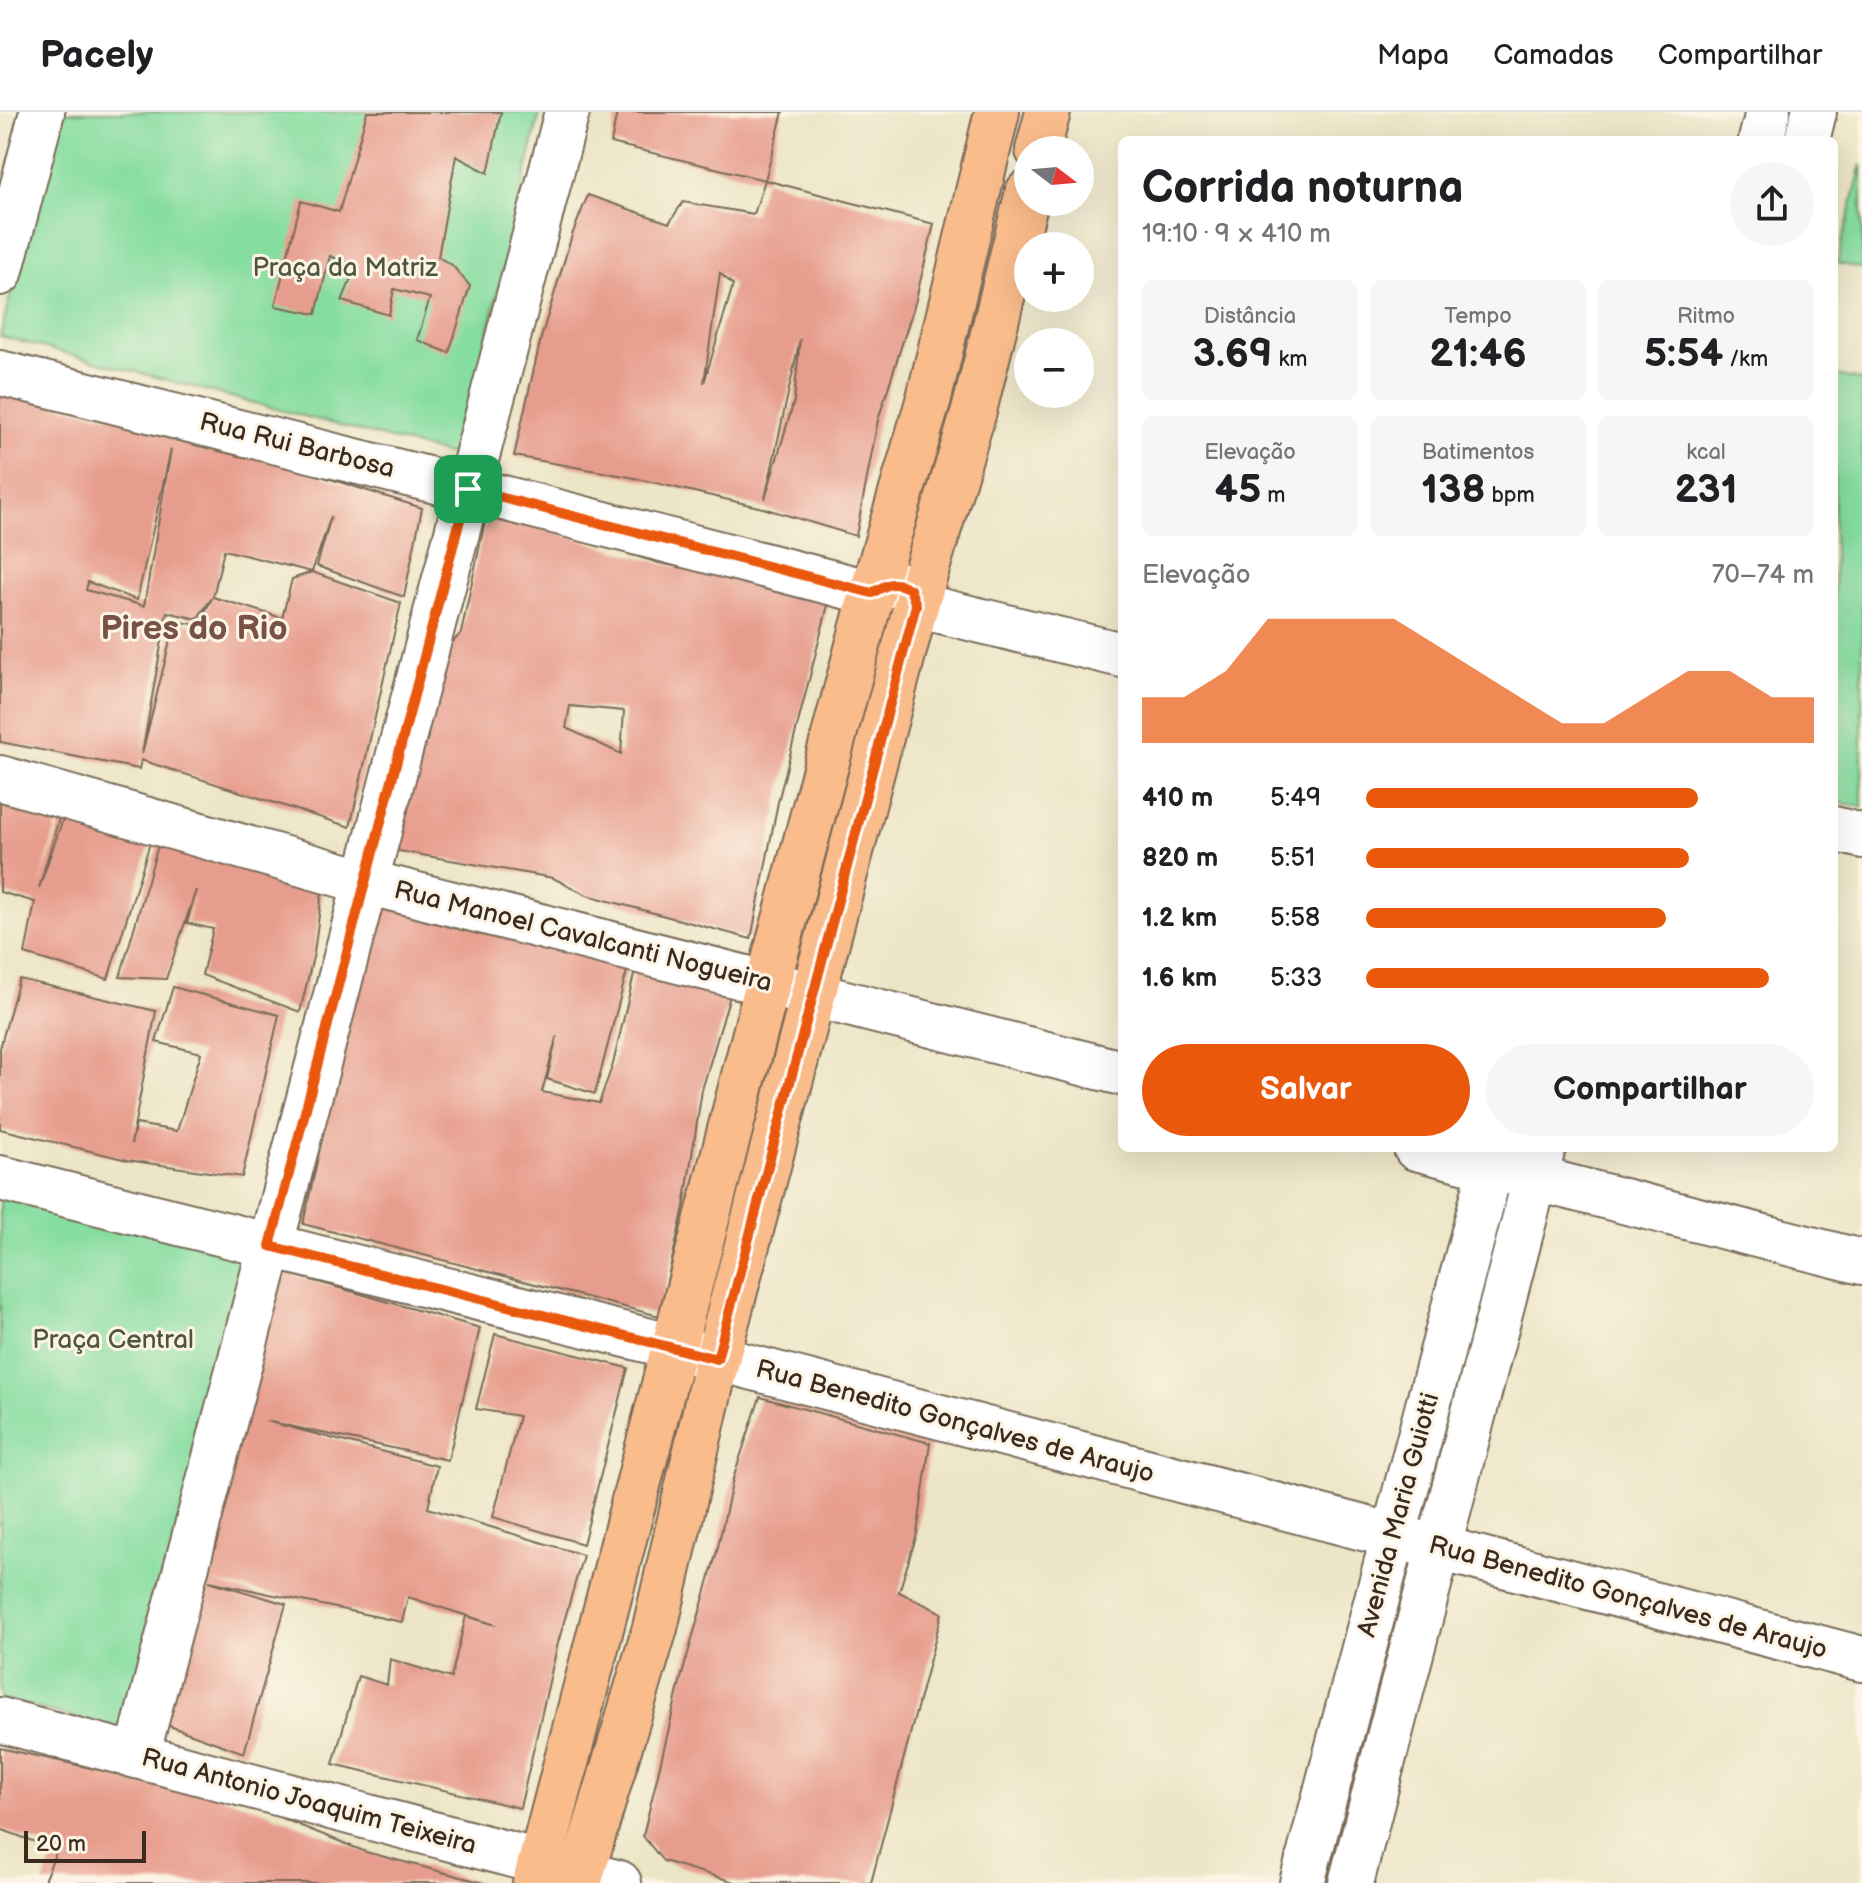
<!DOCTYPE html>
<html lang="pt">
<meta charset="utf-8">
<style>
:root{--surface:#fff;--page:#f6f6f6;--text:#202124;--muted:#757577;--line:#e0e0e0;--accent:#ea580c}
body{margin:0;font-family:"Balsamiq Sans",sans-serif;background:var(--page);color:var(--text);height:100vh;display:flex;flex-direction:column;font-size:30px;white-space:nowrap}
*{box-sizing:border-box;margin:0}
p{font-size:26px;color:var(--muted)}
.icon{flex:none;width:44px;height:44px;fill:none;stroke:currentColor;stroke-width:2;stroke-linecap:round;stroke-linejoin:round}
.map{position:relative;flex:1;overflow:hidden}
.drawer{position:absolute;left:1118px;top:24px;width:720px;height:1016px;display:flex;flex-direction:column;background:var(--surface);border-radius:12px;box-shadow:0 8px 32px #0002}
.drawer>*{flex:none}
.needle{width:52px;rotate:106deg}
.buttons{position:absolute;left:1014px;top:24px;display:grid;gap:16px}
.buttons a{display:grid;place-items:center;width:80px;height:80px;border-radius:50%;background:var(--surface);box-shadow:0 8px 32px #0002;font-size:40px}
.scale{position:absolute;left:24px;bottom:20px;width:122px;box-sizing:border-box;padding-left:8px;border:4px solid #3b2a1e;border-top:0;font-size:22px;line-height:28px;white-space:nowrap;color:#3b2a1e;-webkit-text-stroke:6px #fcf5e5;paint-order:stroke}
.pin{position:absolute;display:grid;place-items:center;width:68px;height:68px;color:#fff;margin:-34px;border-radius:16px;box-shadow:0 4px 12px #0006}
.round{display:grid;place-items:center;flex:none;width:84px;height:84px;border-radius:42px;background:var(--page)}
.overview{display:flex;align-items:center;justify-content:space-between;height:136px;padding:0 24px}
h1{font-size:44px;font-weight:700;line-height:60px}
.metrics{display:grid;grid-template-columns:repeat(3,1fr);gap:12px;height:136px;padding:8px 24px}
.metrics div{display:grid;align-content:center;border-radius:12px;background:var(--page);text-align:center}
.metrics b{font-size:40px;font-weight:700}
.metrics small{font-size:22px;font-weight:400}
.metrics p{font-size:22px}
.chart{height:224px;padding:16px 24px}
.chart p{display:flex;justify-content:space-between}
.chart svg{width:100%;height:144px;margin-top:8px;fill:var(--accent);opacity:.7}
.action{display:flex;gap:16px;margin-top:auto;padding:16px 24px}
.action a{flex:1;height:92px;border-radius:48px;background:var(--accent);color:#fff;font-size:32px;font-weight:700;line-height:92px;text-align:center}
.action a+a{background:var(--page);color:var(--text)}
ul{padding:0 24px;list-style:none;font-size:26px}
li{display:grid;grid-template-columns:128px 96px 1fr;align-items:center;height:60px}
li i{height:20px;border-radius:10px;background:var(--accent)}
header{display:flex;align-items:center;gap:48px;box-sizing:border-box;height:112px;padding:0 40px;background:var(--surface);border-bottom:2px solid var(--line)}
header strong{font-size:38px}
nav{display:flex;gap:44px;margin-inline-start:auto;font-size:28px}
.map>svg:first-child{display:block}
.green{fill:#86dda0;stroke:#60845f;stroke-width:2}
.building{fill:#e79d8d;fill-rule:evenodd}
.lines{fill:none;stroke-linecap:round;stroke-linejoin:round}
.minor-casing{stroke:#796b59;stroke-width:48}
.major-casing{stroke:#796b59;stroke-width:48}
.minor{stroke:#fff;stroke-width:44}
.major{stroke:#fabc8b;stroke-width:44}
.route-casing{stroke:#fff;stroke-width:16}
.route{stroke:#ea580c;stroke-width:10}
.labels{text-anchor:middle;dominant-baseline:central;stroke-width:6;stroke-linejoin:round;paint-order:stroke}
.park-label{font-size:26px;fill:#4e573e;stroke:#fcf5e5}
.street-label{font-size:26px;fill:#3b2a1e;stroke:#fcf5e5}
.district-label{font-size:34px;font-weight:bold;fill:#775245;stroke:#fcf5e5}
</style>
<header>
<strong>Pacely</strong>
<nav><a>Mapa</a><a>Camadas</a><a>Compartilhar</a></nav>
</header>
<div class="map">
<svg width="1862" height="1771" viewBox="0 0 1862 1771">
<rect width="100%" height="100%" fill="#fcf5e5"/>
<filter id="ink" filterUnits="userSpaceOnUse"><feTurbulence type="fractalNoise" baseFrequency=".0125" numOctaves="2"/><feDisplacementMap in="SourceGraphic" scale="16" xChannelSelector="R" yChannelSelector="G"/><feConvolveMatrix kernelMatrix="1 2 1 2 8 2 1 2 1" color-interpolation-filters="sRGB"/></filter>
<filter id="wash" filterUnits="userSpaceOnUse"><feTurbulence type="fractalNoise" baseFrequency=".006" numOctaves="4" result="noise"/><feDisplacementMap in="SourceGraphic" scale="32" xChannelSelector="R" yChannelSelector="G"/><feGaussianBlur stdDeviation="1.8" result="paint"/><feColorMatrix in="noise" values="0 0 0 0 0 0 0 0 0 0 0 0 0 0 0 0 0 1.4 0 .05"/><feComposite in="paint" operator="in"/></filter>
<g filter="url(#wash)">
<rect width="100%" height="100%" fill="#ece5c6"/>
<g class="green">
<polygon points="57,0 540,0 468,307 451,343 0,224"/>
<polygon points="1862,52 1862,157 1837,151"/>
<polygon points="1834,262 1862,269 1862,695 1834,689"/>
<polygon points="0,1081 251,1142 127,1618 0,1587"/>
</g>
<g id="blocks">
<g class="building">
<polygon points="367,0 501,0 488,61 456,44 438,145 452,153 470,174 449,241 417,228 430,186 394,177 389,203 342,189 356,155 330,144 316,202 275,194 301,89 339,100"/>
<path d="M617,0H783L765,68L934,112L915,191L878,308L856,424L763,396L630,365L514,344L541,226L572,123L588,83L669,111L683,90L754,102L765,68L611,31ZM720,161L733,173L704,271ZM800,227L794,289L765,387Z"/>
<path d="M0,281L176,318L422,396L404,485L317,454L331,404L312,460L224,438L213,485L282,506L292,467L312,460L401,491L350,715L141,648L139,657L0,630ZM171,337L144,494L86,478L88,470L137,488ZM212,486L198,513L175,509L142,642L167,500L197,507Z"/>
<path d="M487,400L659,451L748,468L828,493L778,690L751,827L587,783L553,766L393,738L428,625L435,550L461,521ZM570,594L624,599L621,642L566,616Z"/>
<polygon points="0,690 59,706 39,776 64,704 150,731 108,867 25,842 35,790 0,780"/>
<polygon points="159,730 322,780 314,841 300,900 202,863 213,817 187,811 196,778 166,867 120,865"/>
<polygon points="376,786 628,855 595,982 547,967 557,924 542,980 599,991 613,952 636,854 732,877 702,978 684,1095 659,1204 303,1112"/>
<polygon points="19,867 156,899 131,1032 136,1012 177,1019 201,941 156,930 173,875 279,903 242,1065 127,1048 0,1017 0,936"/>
<polygon points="280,1159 480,1216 448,1348 266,1309 437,1354 428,1396 583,1443 558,1531 520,1696 333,1652 358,1564 387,1573 390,1547 451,1566 466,1504 496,1513 408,1485 402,1510 209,1469 286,1492 244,1641 164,1612"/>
<polygon points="495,1222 628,1256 583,1432 493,1405 519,1304 476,1297"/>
<polygon points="760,1285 930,1331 917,1422 899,1480 942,1501 871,1771 738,1771 663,1749 643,1724 680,1570 717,1439 733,1367"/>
<polygon points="0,1636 118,1662 176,1670 259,1697 366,1740 484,1771 43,1771 57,1738 0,1717"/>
</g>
</g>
</g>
<g filter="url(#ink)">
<use href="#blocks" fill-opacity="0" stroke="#796b59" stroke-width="2"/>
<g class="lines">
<g class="minor-casing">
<g id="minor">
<polyline points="1761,28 1768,0"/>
<polyline points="1807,28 1814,0"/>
<polyline points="0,161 42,0"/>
<path d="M0,261L468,377L872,481C883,474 893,468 906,475"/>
<polyline points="916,493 1122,543"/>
<polyline points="0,666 366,770 1122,961"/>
<polyline points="1834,717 1862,724"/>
<polyline points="1416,1036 1862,1150"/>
<polyline points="0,1066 674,1235 1862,1547"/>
<polyline points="0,1608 619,1771"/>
<polyline points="137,1644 567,0"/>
<polyline points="1302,1771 1496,1036"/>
<polyline points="1351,1771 1543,1036"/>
</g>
</g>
<g class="major-casing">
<g id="major">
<polyline points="1038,38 1048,0"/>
<polyline points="535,1771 768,871 872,481 929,286 997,0"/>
<polyline points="579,1771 655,1516 717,1247 916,493 974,299 1028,80"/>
</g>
</g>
<use href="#minor" class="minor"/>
<use href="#major" class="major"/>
</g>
</g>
<g class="lines" filter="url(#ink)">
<g class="route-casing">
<path id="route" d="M468,377L872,481C887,472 894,468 910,477L916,493L717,1247L270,1134Z"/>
</g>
<use href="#route" class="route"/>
</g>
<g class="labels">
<g class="park-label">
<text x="345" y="156">Praça da Matriz</text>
<text x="113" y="1228">Praça Central</text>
</g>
<g class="street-label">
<text transform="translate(297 334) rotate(14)">Rua Rui Barbosa</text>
<text transform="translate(583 825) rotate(14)">Rua Manoel Cavalcanti Nogueira</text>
<text transform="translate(955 1310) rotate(15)">Rua Benedito Gonçalves de Araujo</text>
<text transform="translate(1399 1403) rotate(-75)">Avenida Maria Guiotti</text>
<text transform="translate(1628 1486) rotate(15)">Rua Benedito Gonçalves de Araujo</text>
<text transform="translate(309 1690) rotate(15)">Rua Antonio Joaquim Teixeira</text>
</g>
<g class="district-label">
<text x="194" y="516">Pires do Rio</text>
</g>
</g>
</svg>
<div class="buttons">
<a><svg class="needle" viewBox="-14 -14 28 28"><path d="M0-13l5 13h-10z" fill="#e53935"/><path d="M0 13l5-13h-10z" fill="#757577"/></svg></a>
<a>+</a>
<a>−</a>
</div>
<div class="scale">20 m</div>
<div class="pin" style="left:468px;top:377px;background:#1e9e55"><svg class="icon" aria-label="arrive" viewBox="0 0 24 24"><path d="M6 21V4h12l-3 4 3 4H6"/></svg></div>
<section class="drawer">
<div class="overview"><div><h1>Corrida noturna</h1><p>19:10 · 9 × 410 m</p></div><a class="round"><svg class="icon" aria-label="share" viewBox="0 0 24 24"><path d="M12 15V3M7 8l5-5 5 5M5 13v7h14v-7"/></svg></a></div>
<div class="metrics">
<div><p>Distância</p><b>3.69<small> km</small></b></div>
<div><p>Tempo</p><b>21:46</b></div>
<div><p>Ritmo</p><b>5:54<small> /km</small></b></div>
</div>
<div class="metrics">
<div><p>Elevação</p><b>45<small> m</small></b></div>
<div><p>Batimentos</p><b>138<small> bpm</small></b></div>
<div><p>kcal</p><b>231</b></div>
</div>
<div class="chart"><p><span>Elevação</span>70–74 m</p>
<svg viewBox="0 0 160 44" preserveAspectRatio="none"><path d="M0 44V30L10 30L20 22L30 6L40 6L50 6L60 6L70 14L80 22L90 30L100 38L110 38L120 30L130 22L140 22L150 30L160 30V44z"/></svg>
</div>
<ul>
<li><b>410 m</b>5:49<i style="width:74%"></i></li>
<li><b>820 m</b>5:51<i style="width:72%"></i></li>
<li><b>1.2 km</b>5:58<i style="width:67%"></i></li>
<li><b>1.6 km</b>5:33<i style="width:90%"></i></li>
</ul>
<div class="action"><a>Salvar</a><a>Compartilhar</a></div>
</section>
</div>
